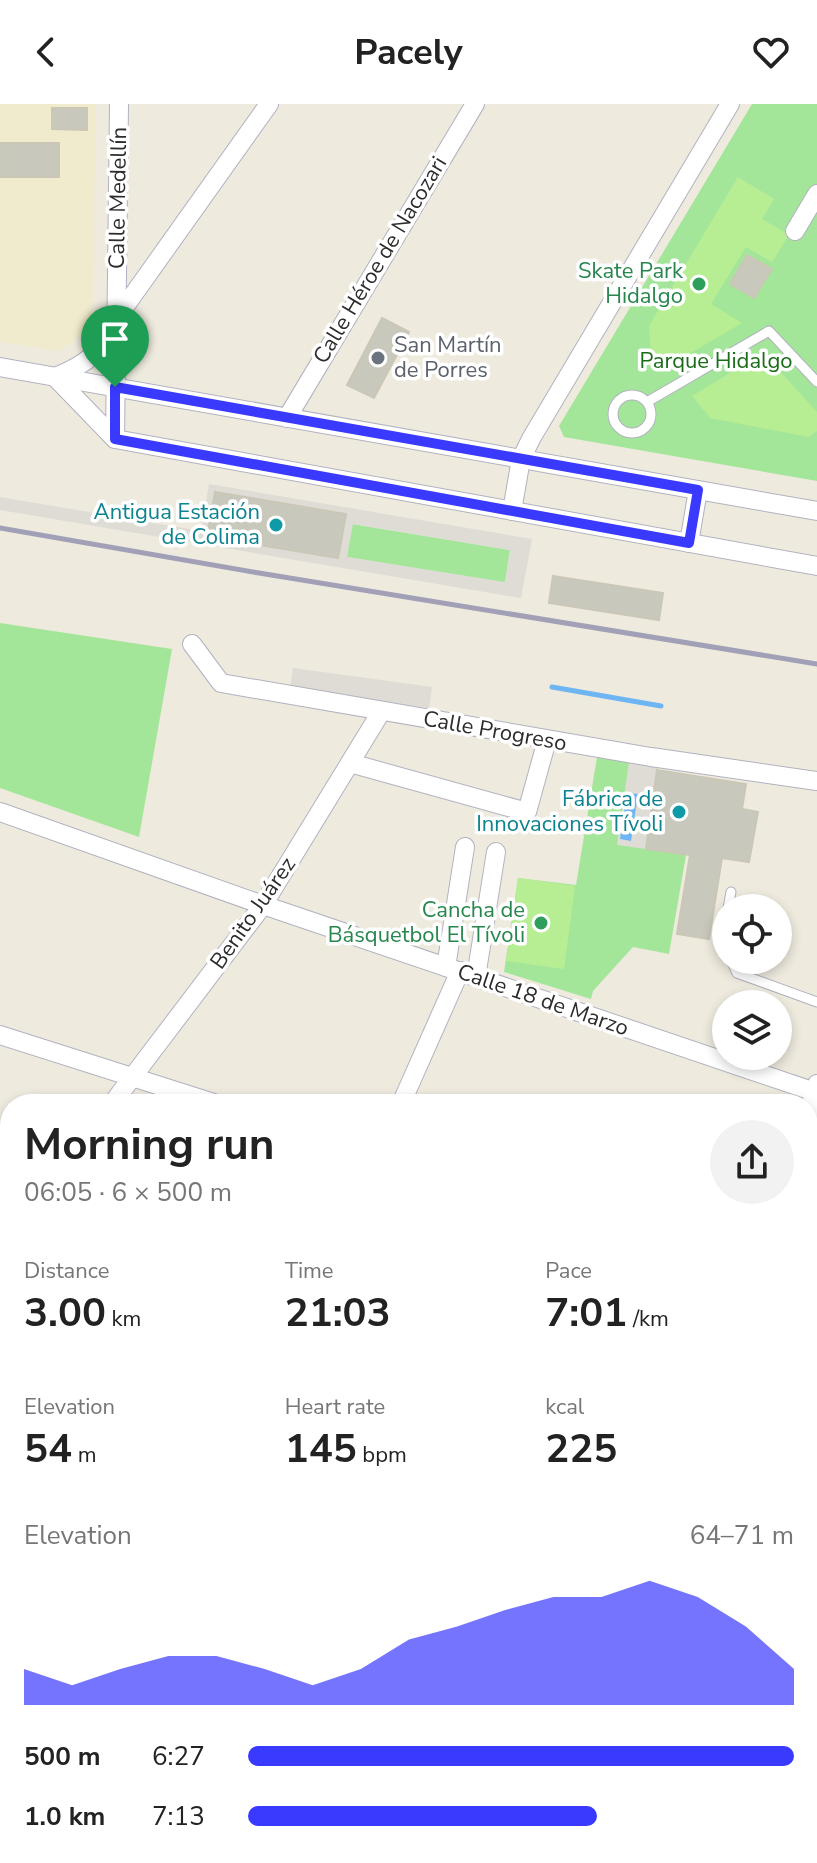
<!DOCTYPE html>
<meta charset="utf-8">
<style>
:root{--surface:#fff;--page:#f2f2f2;--text:#222;--muted:#767676;--accent:#3a3aff}
body{margin:0;font-family:"Nunito Sans",sans-serif;background:var(--page);color:var(--text);height:100vh;display:flex;flex-direction:column;font-size:30px;white-space:nowrap}
*{box-sizing:border-box;margin:0}
p{font-size:26px;color:var(--muted)}
.icon{flex:none;width:44px;height:44px;fill:none;stroke:currentColor;stroke-width:2;stroke-linecap:round;stroke-linejoin:round}
.map{position:relative;flex:1;overflow:hidden}
.side{position:absolute;left:0px;top:990px;width:818px;height:770px;display:flex;flex-direction:column;background:var(--surface);border-radius:32px 32px 0 0;box-shadow:0 4px 12px #0003}
.side>*{flex:none}
.buttons{position:absolute;left:712px;top:790px;display:grid;gap:16px}
.buttons a{display:grid;place-items:center;width:80px;height:80px;border-radius:50%;background:var(--surface);box-shadow:0 4px 12px #0003;font-size:40px}
.pin{position:absolute;display:grid;place-items:center;width:68px;height:68px;color:#fff;margin:-82px -34px;border-radius:50% 50% 50% 0;rotate:-45deg;box-shadow:0 0 8px #0007}
.pin .icon{rotate:45deg}
.round{display:grid;place-items:center;flex:none;width:84px;height:84px;border-radius:42px;background:var(--page)}
.head{display:flex;align-items:center;justify-content:space-between;height:136px;padding:0 24px}
h1{font-size:44px;font-weight:700;line-height:60px}
.stats{display:grid;grid-template-columns:repeat(3,1fr);gap:12px;height:136px;padding:8px 24px}
.stats div{display:grid;align-content:center}
.stats b{font-size:40px;font-weight:700}
.stats small{font-size:22px;font-weight:400}
.stats p{font-size:22px}
.chart{height:224px;padding:16px 24px}
.chart p{display:flex;justify-content:space-between}
.chart svg{width:100%;height:144px;margin-top:8px;fill:var(--accent);opacity:.7}
ul{padding:0 24px;list-style:none;font-size:26px}
li{display:grid;grid-template-columns:128px 96px 1fr;align-items:center;height:60px}
li i{height:20px;border-radius:10px;background:var(--accent)}
header{display:flex;justify-content:space-between;align-items:center;height:104px;padding:0 24px;background:var(--surface);font-size:36px;font-weight:700}
.map>svg:first-child{display:block}
.education{fill:#f0ebcd}
.green{fill:#a4e699}
.pitch{fill:#b7ee94}
.plaza{fill:#dedcd5;fill-rule:evenodd}
.water{fill:#6eb6f3}
.lines{fill:none;stroke-linecap:round;stroke-linejoin:round}
.stream{stroke:#6eb6f3;stroke-width:5}
.building{fill:#c9c8bc;stroke:#cac7b7;stroke-width:2}
.lane-casing{stroke:#b2b2c0;stroke-width:11}
.street-casing{stroke:#b2b2c0;stroke-width:20}
.lane{stroke:#fff;stroke-width:9}
.street{stroke:#fff;stroke-width:18}
.rail{stroke:#a1a0b7;stroke-width:5}
.route-casing{stroke:#fff;stroke-width:16}
.route{stroke:#3a3aff;stroke-width:10}
.leisure-dot{fill:#2e9e5b;stroke:#fff;stroke-width:3}
.worship-dot{fill:#6b7280;stroke:#fff;stroke-width:3}
.culture-dot{fill:#0f9aa8;stroke:#fff;stroke-width:3}
.labels{text-anchor:middle;dominant-baseline:central;stroke-width:7;stroke-linejoin:round;paint-order:stroke}
.street-label{font-size:22px;fill:#2c2c2c;stroke:#fff}
.leisure-label{font-size:22px;fill:#27864d;stroke:#fff;text-anchor:end}
.worship-label{font-size:22px;fill:#5b616d;stroke:#fff;text-anchor:start}
.park-label{font-size:22px;fill:#196d18;stroke:#fff}
.culture-label{font-size:22px;fill:#0d838f;stroke:#fff;text-anchor:end}
</style>
<header><svg class="icon" aria-label="back" viewBox="0 0 24 24"><path d="M15 5l-7 7 7 7"/></svg>Pacely<svg class="icon" aria-label="heart" viewBox="0 0 24 24"><path d="M12 20l-8-8c-3-5 5-10 8-4 3-6 11-1 8 4z"/></svg></header>
<div class="map">
<svg width="817" height="1759" viewBox="0 0 817 1759">
<rect width="100%" height="100%" fill="#eeeade"/>
<g class="education">
<polygon points="0,0 96,0 92,223 61,247 0,238"/>
<polygon points="57,1750 259,1750 250,1759 52,1759"/>
</g>
<g class="green">
<polygon points="752,0 817,0 817,377 564,333 559,322"/>
<polygon points="352,420 510,446 505,479 347,453"/>
<polygon points="0,519 172,545 139,733 0,684"/>
<polygon points="597,653 658,662 646,745 686,751 669,850 633,843 593,887 591,895 504,868 518,774 576,781"/>
<polygon points="808,1105 817,1106 817,1759 446,1759 451,1750 808,1750"/>
</g>
<g class="pitch">
<polygon points="738,73 774,95 762,115 789,131 772,158 746,143 711,200 742,219 665,264 651,252 649,222"/>
<polygon points="763,249 817,308 817,327 808,333 710,314 692,292"/>
<polygon points="518,774 575,782 564,865 506,857"/>
</g>
<g class="plaza">
<path d="M209,380L532,435L521,494L0,406V393L201,427ZM215,389L345,410L338,454L208,432ZM353,420L510,446L505,478L347,453Z"/>
<polygon points="293,564 432,583 429,604 290,585"/>
<polygon points="629,658 658,662 646,745 617,741"/>
</g>
<polygon class="water" points="627,689 638,690 631,737 620,735"/>
<g class="lines">
<g class="stream">
<polyline points="552,583 661,602"/>
<polyline points="808,1150 817,1147"/>
<polyline points="280,1759 290,1750"/>
</g>
</g>
<g class="building">
<polygon points="52,4 87,4 87,26 52,25"/>
<rect x="0" y="39" width="59" height="34"/>
<polygon points="747,151 772,165 754,194 730,180"/>
<polygon points="382,214 409,228 374,294 347,281"/>
<polygon points="215,388 346,410 338,454 207,432"/>
<polygon points="553,472 663,489 659,516 549,499"/>
<polygon points="657,666 746,680 742,705 758,708 749,758 722,754 709,835 677,830 690,751 646,745"/>
</g>
<g class="lines">
<g class="lane-casing">
<g id="lane">
<circle cx="632" cy="310" r="19"/>
<polyline points="647,298 769,227 817,278"/>
<polyline points="728,804 731,788"/>
<polyline points="726,818 723,837 726,844"/>
<polyline points="731,856 737,869 817,898"/>
</g>
</g>
<g class="street-casing">
<g id="street">
<polyline points="795,127 817,90"/>
<polyline points="0,263 817,407"/>
<polyline points="55,273 115,335 817,462"/>
<path d="M55,273C90,259 100,248 116,215L269,0"/>
<polyline points="287,314 475,0"/>
<polyline points="115,335 119,0"/>
<polyline points="512,407 521,355 532,333 730,0"/>
<polyline points="689,439 698,386"/>
<polyline points="192,540 221,579 651,653 817,677"/>
<polyline points="350,659 527,708 547,636"/>
<polyline points="0,708 263,801 815,988"/>
<polyline points="446,863 465,743"/>
<polyline points="476,873 496,748"/>
<polyline points="0,931 217,1000"/>
<polyline points="112,1000 263,801 381,608"/>
<polyline points="401,1000 460,867"/>
<polyline points="808,1011 817,980"/>
<polyline points="808,1084 817,1085"/>
<polyline points="0,1115 10,1118"/>
<polyline points="0,1148 10,1135"/>
<polyline points="0,1328 10,1332"/>
<polyline points="0,1637 10,1641"/>
<polyline points="318,1757 323,1759"/>
<polyline points="32,1759 37,1750"/>
<polyline points="420,1759 425,1750"/>
</g>
</g>
<use href="#lane" class="lane"/>
<use href="#street" class="street"/>
<polyline class="rail" points="0,424 259,469 817,560"/>
</g>
<g class="lines">
<g class="route-casing">
<polygon id="route" points="115,283 698,386 689,439 115,335"/>
</g>
<use href="#route" class="route"/>
</g>
<g class="leisure-dot">
<circle cx="699" cy="180" r="8"/>
<circle cx="541" cy="819" r="8"/>
</g>
<circle class="worship-dot" cx="378" cy="254" r="8"/>
<g class="culture-dot">
<circle cx="276" cy="421" r="8"/>
<circle cx="679" cy="708" r="8"/>
</g>
<g class="labels">
<g class="street-label">
<text transform="translate(118 94) rotate(-89)">Calle Medellín</text>
<text transform="translate(380 156) rotate(-59)">Calle Héroe de Nacozari</text>
<text transform="translate(495 627) rotate(10)">Calle Progreso</text>
<text transform="translate(253 809) rotate(-55)">Benito Juárez</text>
<text transform="translate(543 896) rotate(19)">Calle 18 de Marzo</text>
</g>
<g class="leisure-label">
<text x="683" y="167">Skate Park<tspan x="683" dy="25">Hidalgo</tspan></text>
<text x="525" y="806">Cancha de<tspan x="525" dy="25">Básquetbol El Tívoli</tspan></text>
</g>
<g class="worship-label">
<text x="394" y="241">San Martín<tspan x="394" dy="25">de Porres</tspan></text>
</g>
<g class="park-label">
<text x="716" y="257">Parque Hidalgo</text>
</g>
<g class="culture-label">
<text x="260" y="408">Antigua Estación<tspan x="260" dy="25">de Colima</tspan></text>
<text x="663" y="695">Fábrica de<tspan x="663" dy="25">Innovaciones Tívoli</tspan></text>
</g>
</g>
</svg>
<div class="buttons">
<a><svg class="icon" aria-label="locate" viewBox="0 0 24 24"><circle cx="12" cy="12" r="6"/><path d="M12 2v4M12 18v4M2 12h4M18 12h4"/></svg></a>
<a><svg class="icon" aria-label="layers" viewBox="0 0 24 24"><path d="M12 4l9 5-9 5-9-5zM3 14l9 5 9-5"/></svg></a>
</div>
<div class="pin" style="left:115px;top:283px;background:#1e9e55"><svg class="icon" aria-label="arrive" viewBox="0 0 24 24"><path d="M6 21V4h12l-3 4 3 4H6"/></svg></div>
<section class="side">
<div class="head"><div><h1>Morning run</h1><p>06:05 · 6 × 500 m</p></div><a class="round"><svg class="icon" aria-label="share" viewBox="0 0 24 24"><path d="M12 15V3M7 8l5-5 5 5M5 13v7h14v-7"/></svg></a></div>
<div class="stats">
<div><p>Distance</p><b>3.00<small> km</small></b></div>
<div><p>Time</p><b>21:03</b></div>
<div><p>Pace</p><b>7:01<small> /km</small></b></div>
</div>
<div class="stats">
<div><p>Elevation</p><b>54<small> m</small></b></div>
<div><p>Heart rate</p><b>145<small> bpm</small></b></div>
<div><p>kcal</p><b>225</b></div>
</div>
<div class="chart"><p><span>Elevation</span>64–71 m</p>
<svg viewBox="0 0 160 44" preserveAspectRatio="none"><path d="M0 44V33L10 38L20 33L30 29L40 29L50 33L60 38L70 33L80 24L90 20L100 15L110 11L120 11L130 6L140 11L150 20L160 33V44z"/></svg>
</div>
<ul>
<li><b>500 m</b>6:27<i style="width:100%"></i></li>
<li><b>1.0 km</b>7:13<i style="width:64%"></i></li>
</ul>
</section>
</div>
